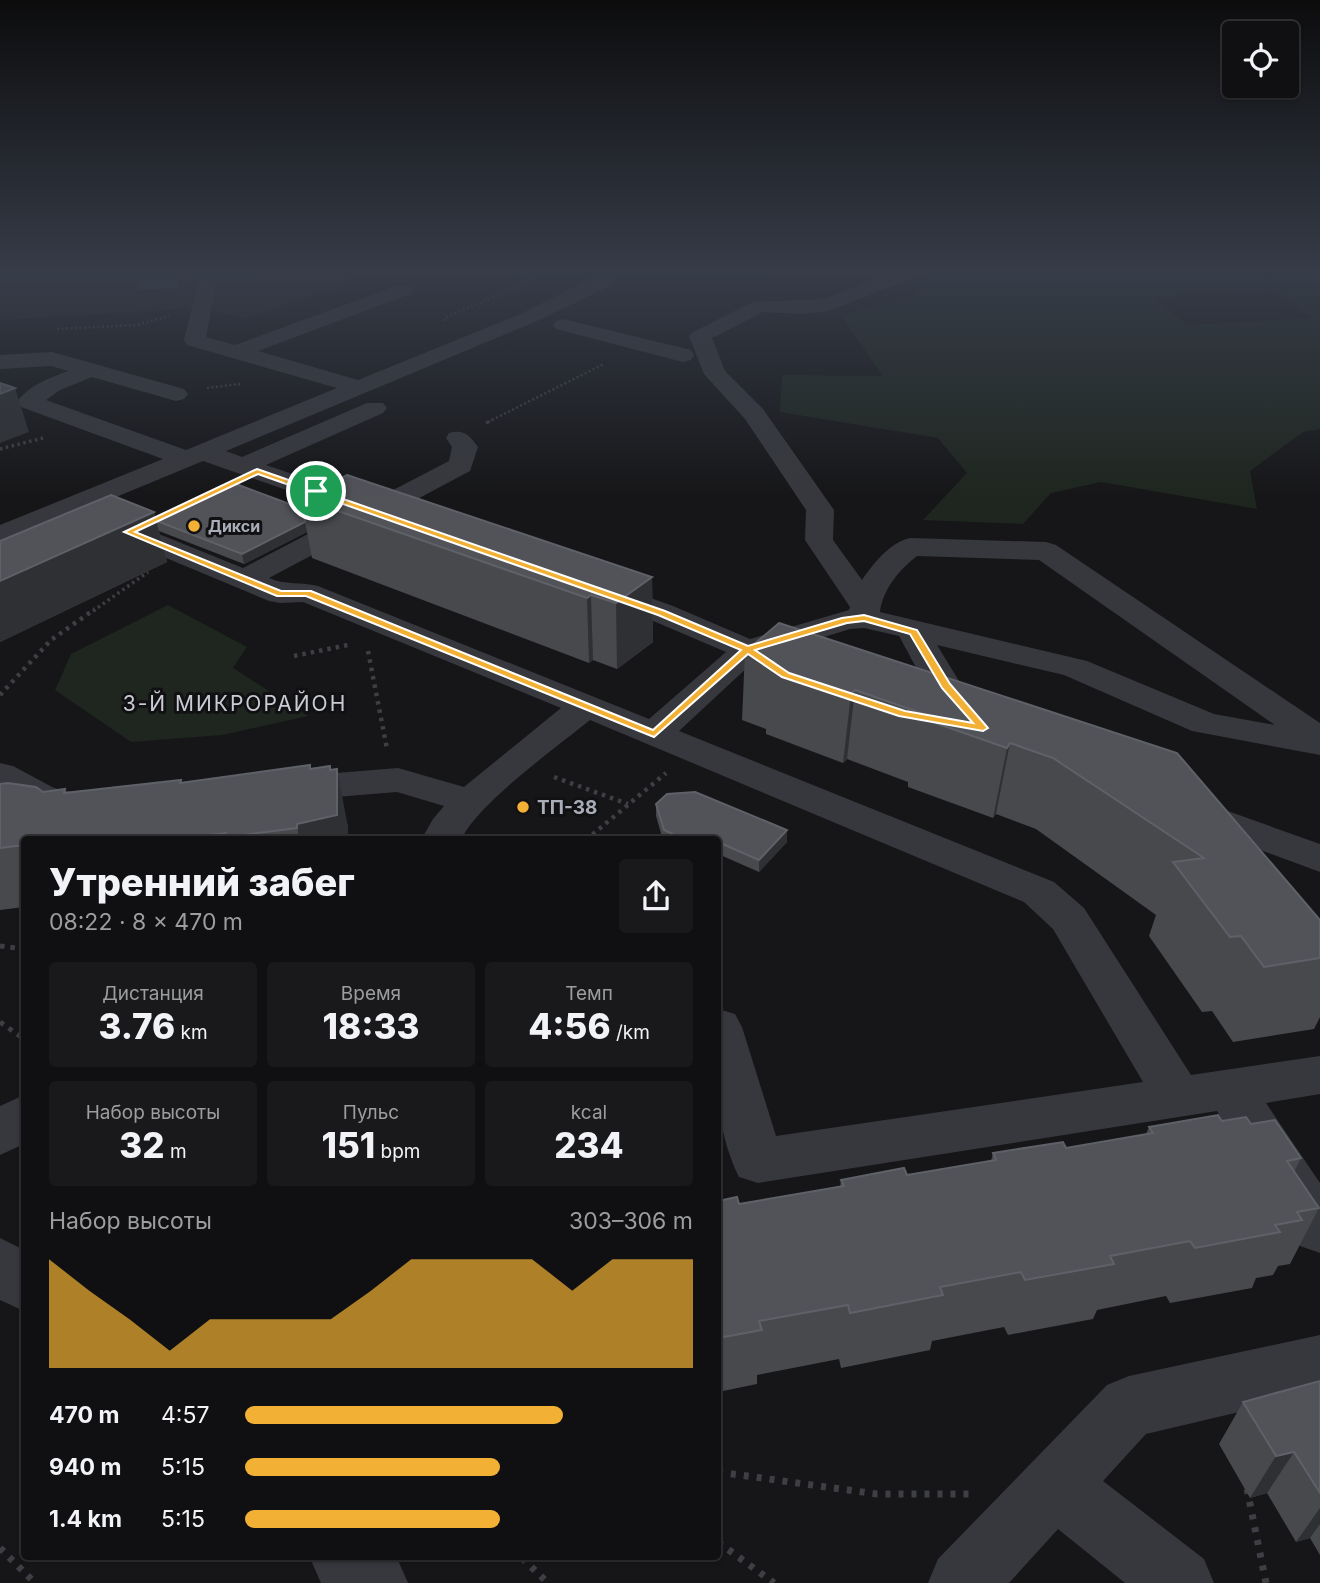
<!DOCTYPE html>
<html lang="ru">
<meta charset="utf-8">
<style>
:root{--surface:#101012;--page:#19191b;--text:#f1f3f6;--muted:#9c9d9f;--line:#303032;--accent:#f2b134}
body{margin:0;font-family:Inter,sans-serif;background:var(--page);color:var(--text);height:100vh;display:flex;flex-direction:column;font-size:26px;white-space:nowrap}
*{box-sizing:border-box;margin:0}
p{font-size:23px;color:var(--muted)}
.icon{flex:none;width:38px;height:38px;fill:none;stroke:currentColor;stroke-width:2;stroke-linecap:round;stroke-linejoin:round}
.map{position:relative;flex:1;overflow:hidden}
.side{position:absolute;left:21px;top:836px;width:700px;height:724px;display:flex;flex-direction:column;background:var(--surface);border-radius:7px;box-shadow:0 2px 5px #0004,0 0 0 2px var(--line)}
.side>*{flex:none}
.tools{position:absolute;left:1222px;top:21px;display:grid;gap:14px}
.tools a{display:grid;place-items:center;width:77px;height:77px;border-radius:7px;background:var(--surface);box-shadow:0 2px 5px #0004,0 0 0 2px var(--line);font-size:35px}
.pin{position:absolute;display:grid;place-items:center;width:60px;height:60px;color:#fff;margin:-30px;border:4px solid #fff;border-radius:50%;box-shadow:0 2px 7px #0007}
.round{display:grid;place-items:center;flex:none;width:74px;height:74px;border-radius:7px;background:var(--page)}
.headline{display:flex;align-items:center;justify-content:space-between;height:119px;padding:0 28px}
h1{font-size:38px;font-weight:800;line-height:52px}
.metrics{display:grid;grid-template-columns:repeat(3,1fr);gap:10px;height:119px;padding:7px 28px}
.metrics div{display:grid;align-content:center;border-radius:7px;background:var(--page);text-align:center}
.metrics b{font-size:35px;font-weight:800}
.metrics small{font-size:19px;font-weight:400}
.metrics p{font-size:19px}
.chart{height:196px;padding:14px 28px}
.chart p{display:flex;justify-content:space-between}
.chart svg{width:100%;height:126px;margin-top:7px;fill:var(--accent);opacity:.7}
ul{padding:0 28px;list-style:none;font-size:23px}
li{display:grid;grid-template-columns:112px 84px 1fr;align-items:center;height:52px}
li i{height:18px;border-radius:9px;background:var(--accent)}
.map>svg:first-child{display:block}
.built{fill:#222225}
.green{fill:#1e261f;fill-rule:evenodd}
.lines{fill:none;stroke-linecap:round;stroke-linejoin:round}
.path-far4{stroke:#3d3f44;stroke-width:2.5;stroke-dasharray:2 2.5;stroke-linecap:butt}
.path-far3{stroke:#3d3f44;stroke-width:3.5;stroke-dasharray:2.5 3.5;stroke-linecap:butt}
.path-far2{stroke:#3d3f44;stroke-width:4.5;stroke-dasharray:3.5 5;stroke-linecap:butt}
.path-far1{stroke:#3d3f44;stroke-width:5;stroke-dasharray:4.5 6;stroke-linecap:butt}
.path{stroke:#3d3f44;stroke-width:7;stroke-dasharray:5 8;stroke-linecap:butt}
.minor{fill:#37383d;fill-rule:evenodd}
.wall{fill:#47494d}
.shaded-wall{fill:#2f3033}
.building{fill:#525359;stroke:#5f6168;stroke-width:2}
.route{fill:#f2b134;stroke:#fff;stroke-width:2;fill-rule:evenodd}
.poi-dot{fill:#f2b134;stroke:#111113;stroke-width:2.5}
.labels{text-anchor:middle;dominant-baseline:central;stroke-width:6;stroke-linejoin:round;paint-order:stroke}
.far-poi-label{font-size:16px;font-weight:bold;fill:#a8adb8;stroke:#111113;text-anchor:start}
.poi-label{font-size:19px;font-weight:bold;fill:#a8adb8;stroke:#111113;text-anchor:start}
.neighbourhood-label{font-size:21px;letter-spacing:2px;fill:#c9ccd4;stroke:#111113}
</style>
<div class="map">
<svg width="1320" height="1583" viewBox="0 0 1320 1583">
<rect width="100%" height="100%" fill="#161618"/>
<polygon class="built" points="0,275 350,275 349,283 246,319 201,308 0,320"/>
<g class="green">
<path d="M936,275H1320V429L1303,432L1250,471L1257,509L1101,482L1051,493L1023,524L923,520L967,473L938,438L780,412L782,375L883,376L841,316L915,296L914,283ZM1271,288L1312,318L1187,325L1154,298Z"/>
<polygon points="168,605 247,647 233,668 308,716 222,735 131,742 55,690 71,654"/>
</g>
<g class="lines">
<g class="path-far4">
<polyline points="445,321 445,318 532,280 521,275"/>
<polyline points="57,329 136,325 169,316"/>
<polyline points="207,388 240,384"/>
<polyline points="488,422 604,364"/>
</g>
<g class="path-far3">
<polyline points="486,423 492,420"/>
<polyline points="0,449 43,438"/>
<polyline points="167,513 219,489"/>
<polyline points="93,611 148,572"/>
</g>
<g class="path-far2">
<polyline points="368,651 387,749"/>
<polyline points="294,656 348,645"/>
<polyline points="0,695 51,640 95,609"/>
<polyline points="554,777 628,804"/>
<polyline points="586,840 666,773"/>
</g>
<g class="path-far1">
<polyline points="0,946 24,949"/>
<polyline points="0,1022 24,1039"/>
</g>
<g class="path">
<polyline points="718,1472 877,1494 970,1494"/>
<polyline points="1247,1489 1266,1583"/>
<polyline points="718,1542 774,1583"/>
<polyline points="0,1548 35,1583"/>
<polyline points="522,1558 548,1583"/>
</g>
<g class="minor">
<path d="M598,275H618L608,287L537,321L226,451L242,457L367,403H383L387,408L383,413L266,465L372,501L449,461L452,447L446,438L449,433C464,429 469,435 478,447L470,471L269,578C285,585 301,582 318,586L649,719L726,652L651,620L592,599L588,592L592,585L603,583L614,585L673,606L750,639L849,610L850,607L805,540L806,510L745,419L704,374L689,336L693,332L753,302L824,299L886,275H913L911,279L828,311L801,314L763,312L712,338L725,371L763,409L834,510L833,540L862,580C874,563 889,543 910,538L1046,542L1056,545L1320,723V755L1192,731L1064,675L937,645L959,681L990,716L985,724C976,726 966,728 958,722C931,702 915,664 899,636L864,628L850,629L776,652L806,670L811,677L806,684C784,690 769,676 750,665L679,731L1054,882L1084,908L1191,1075L1320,1056V1094L1266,1103L1320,1183V1253L1300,1246L1217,1111L758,1183L739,1177C714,1126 713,1064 718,1009L735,1014L742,1027L776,1136L1143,1082L1053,929L1024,902L590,720C557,747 477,804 461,840H421L433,819L444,806L397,792L287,801L273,797L268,789L273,781L287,777L398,768L464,787L561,708L303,602L280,603L269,601L68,517L0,544V525L163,459L21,407L17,402C29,385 50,378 68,371L51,366L0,369V355L52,352L184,389L188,394L184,399L176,401L92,377L60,390L46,400L186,450L337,388L187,345L184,340L199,279H213L216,283L206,337L235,345L396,286H410L413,290L410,294L258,351L358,380L523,313ZM203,461L350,512L243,568L92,507ZM917,556L1039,560L1275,725L1214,714L1087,661L880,612C883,589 899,570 917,556Z"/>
<polygon points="563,319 691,350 694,355 691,360 683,362 556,329 553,325 556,321"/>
<path d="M0,763L13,766L54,788L80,794L85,803L80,812C52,819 24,804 0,790Z"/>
<polygon points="1194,799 1320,844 1320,872 1180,820 1174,811 1180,802"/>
<polygon points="24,1095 24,1144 0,1155 0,1106"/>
<polygon points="0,1238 24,1250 24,1311 0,1300"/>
<polygon points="1320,1335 1320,1393 1146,1434 1103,1481 1204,1559 1214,1583 1125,1583 1058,1529 1009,1583 928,1583 938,1559 1107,1385 1129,1376"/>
<polygon points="310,1558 397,1558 408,1583 321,1583"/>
</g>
</g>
<g class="wall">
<polygon points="135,275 222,275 222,278 199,276 196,279 181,280 178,288 138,290"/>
<polygon points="347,475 652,577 653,642 617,669 593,660 589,663 312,558 307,532 244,564 159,531 167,562 0,642 0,541 111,495 154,512 156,519 236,484 303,509 301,498"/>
<polygon points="745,652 1177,753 1320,920 1320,1017 1314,1029 1233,1042 1212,1011 1202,1012 1149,936 1156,915 1036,829 996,814 993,818 908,787 908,782 847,759 843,763 766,734 766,729 742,720"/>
<polygon points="330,766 348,827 348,840 24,840 24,907 0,910 0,784 43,792 65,789 66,793 181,780 182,783"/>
<polygon points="656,804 787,842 759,872 718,854 718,840 663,840 656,816"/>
<polygon points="1222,1121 1251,1124 1301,1158 1294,1172 1319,1208 1290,1264 1278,1266 1273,1275 1256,1278 1252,1288 1170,1303 1166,1296 1097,1310 1093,1319 1008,1335 1004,1327 932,1341 930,1350 841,1368 839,1359 757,1375 757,1384 718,1392 718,1201 739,1204 840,1187 841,1180 907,1175 991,1161 993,1153 1066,1148 1146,1134 1149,1127"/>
<polygon points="1320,1381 1320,1555 1310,1538 1296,1542 1267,1493 1250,1498 1219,1444 1243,1402"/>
</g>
<g class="shaded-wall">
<polygon points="176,275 199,275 199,276 196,279 181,280 178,288"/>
<polygon points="15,388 29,432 0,443 0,394"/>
<polygon points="154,512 167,562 0,642 0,581"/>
<polygon points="305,522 307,532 244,564 242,554"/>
<polygon points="652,577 653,642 617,669 616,603"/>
<polygon points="591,595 593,660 589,663 587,598"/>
<polygon points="855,690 847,759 843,763 851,694"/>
<polygon points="1010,743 996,814 993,818 1007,748"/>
<polygon points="310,765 321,819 330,766 337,803 337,769 348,827 348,840 299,840 297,824"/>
<polygon points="787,830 787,842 759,872 759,860"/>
<polygon points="704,837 704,840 690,840"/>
<polygon points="1294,1452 1267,1493 1250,1498 1276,1456"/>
<polygon points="1320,1508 1320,1524 1310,1538 1296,1542"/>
</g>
<g class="building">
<polygon points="0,383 15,388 0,394"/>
<polygon points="347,475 652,577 616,603 591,595 587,598 301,498"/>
<polygon points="236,484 303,509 305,522 242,554 157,521 156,519"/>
<polygon points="111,495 154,512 0,581 0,541"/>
<polygon points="779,623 1177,753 1320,920 1320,958 1264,967 1241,936 1230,937 1173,862 1204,858 1053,758 1010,743 1007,748 918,717 921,713 855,690 851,694 770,666 774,662 745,652"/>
<polygon points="310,765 310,769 330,766 330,770 337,769 337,815 297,824 297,828 226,837 226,833 164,840 24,840 24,845 0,848 0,784 8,783 36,787 43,792 65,789 64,793 181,780 180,783"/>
<polygon points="695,792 787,830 759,860 718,842 718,840 712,840 704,837 685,840 664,830 656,804 667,794"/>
<polygon points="1218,1115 1222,1121 1246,1117 1251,1124 1275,1120 1301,1158 1287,1161 1319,1208 1297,1212 1302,1220 1275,1225 1280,1232 1195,1248 1190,1241 1110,1256 1114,1264 1025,1280 1021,1272 940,1287 943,1295 850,1313 848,1305 759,1321 762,1330 718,1338 718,1201 737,1197 739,1204 844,1186 841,1180 904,1168 907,1175 996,1160 993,1153 1063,1142 1066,1148 1153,1133 1149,1127"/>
<polygon points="1320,1381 1320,1493 1294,1452 1276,1456 1243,1402"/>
</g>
<linearGradient id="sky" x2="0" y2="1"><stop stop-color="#0c0c0d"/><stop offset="0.55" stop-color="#363c48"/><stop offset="1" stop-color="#363c48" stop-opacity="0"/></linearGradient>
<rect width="1320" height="497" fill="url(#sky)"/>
<path class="route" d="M257,469L665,611L748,646L842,618L864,615L917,630L950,684L988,728L983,731L899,716L782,677L748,654L654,737L306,596H277L124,532ZM258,474L658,615L741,650L653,730L311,591H281L135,532ZM864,621L910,634L942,688L973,723L905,711L789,673L755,650L847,623Z"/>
<g class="poi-dot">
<circle cx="194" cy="526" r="7"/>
<circle cx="523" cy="807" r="7"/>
</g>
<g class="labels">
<g class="far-poi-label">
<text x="208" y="526">Дикси</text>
</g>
<g class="poi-label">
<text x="537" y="807">ТП-38</text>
</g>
<g class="neighbourhood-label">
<text x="235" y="703">3-Й МИКРОРАЙОН</text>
</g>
</g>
</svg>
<div class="tools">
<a><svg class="icon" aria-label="locate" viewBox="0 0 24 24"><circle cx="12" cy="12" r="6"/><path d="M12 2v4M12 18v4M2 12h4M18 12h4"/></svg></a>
</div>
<div class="pin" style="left:316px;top:491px;background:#1e9e55"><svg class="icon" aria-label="arrive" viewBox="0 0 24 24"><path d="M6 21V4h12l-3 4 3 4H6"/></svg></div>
<section class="side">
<div class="headline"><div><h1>Утренний забег</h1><p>08:22 · 8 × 470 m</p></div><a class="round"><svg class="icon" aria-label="share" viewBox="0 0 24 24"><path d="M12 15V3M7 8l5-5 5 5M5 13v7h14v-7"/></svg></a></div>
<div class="metrics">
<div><p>Дистанция</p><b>3.76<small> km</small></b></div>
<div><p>Время</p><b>18:33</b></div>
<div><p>Темп</p><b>4:56<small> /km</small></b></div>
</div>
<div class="metrics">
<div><p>Набор высоты</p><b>32<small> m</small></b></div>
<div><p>Пульс</p><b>151<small> bpm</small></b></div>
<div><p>kcal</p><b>234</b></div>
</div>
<div class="chart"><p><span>Набор высоты</span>303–306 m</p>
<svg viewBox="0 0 160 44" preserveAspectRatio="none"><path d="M0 44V6L10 17L20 27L30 38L40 27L50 27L60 27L70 27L80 17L90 6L100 6L110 6L120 6L130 17L140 6L150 6L160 6V44z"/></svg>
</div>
<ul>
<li><b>470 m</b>4:57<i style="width:71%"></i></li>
<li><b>940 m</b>5:15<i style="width:57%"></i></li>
<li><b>1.4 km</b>5:15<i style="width:57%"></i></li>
</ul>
</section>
</div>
